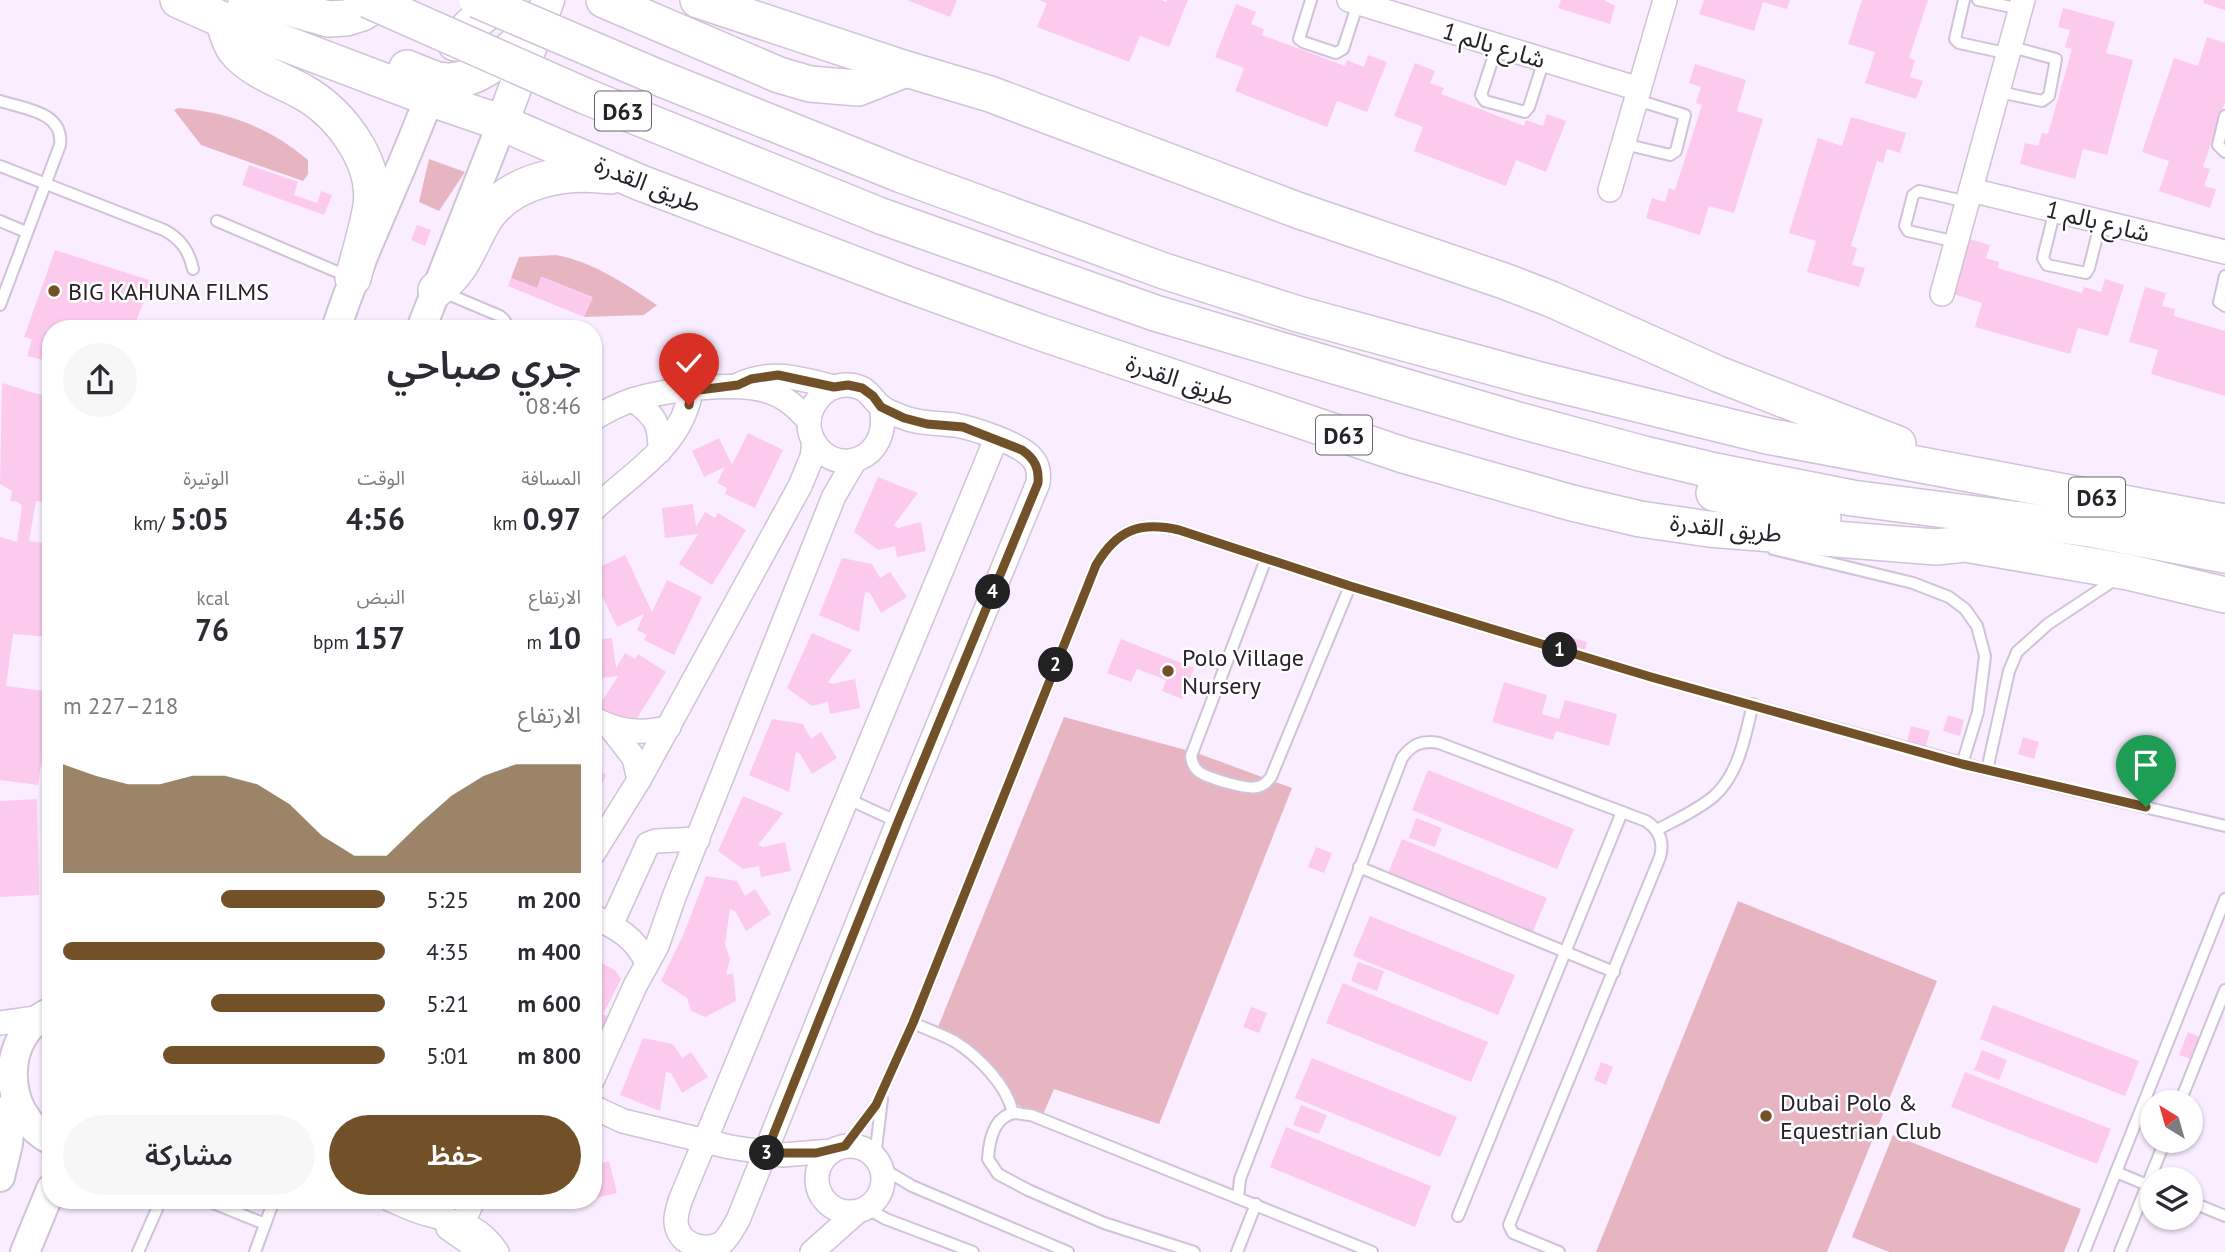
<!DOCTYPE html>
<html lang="ar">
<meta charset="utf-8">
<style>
:root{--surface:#fff;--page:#f7f7f7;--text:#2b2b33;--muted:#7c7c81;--accent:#725128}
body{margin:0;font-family:"PT Sans","Noto Sans Arabic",sans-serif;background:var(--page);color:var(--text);direction:rtl;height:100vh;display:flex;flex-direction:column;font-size:26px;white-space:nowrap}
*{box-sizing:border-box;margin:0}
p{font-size:23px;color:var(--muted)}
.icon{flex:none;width:38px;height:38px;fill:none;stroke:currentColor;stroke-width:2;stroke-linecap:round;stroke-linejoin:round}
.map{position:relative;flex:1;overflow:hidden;direction:ltr}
.drawer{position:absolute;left:42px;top:320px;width:560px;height:889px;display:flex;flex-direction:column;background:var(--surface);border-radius:28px;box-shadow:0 2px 5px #0004;direction:rtl}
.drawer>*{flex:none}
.needle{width:46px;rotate:323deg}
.fabs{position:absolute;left:2140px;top:1090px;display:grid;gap:14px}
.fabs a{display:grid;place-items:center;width:63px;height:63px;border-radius:50%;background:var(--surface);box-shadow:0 2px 5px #0004;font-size:35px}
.pin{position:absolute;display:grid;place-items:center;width:60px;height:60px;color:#fff;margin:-72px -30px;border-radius:50% 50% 50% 0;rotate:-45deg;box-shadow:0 0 7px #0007}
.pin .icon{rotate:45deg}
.km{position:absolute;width:35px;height:35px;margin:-18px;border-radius:50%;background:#222;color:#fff;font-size:19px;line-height:35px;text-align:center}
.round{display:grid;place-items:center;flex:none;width:74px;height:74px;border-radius:37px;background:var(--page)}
.summary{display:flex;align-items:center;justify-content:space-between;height:119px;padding:0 21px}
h1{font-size:38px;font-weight:600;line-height:52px}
.stats{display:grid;grid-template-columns:repeat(3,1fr);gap:10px;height:119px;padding:7px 21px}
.stats div{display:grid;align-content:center}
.stats b{font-size:30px;font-weight:600}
.stats small{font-size:19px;font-weight:400}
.stats p{font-size:19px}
.chart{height:196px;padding:14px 21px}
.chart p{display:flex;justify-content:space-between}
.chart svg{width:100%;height:126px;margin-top:7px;fill:var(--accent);opacity:.7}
.action{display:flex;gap:14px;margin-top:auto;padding:14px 21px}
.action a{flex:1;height:80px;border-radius:42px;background:var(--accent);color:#fff;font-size:28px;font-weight:600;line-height:80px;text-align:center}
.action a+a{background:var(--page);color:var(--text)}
ul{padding:0 21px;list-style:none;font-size:23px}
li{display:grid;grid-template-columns:112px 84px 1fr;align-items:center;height:52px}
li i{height:18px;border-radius:9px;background:var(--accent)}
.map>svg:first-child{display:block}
.green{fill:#e7b4c2}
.building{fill:#fccaed}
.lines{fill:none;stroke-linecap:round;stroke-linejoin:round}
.service-casing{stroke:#d0c3d7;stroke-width:14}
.minor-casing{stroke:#d0c3d7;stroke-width:26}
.tertiary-casing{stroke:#d0c3d7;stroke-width:32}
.secondary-casing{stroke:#d0c3d7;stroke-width:35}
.primary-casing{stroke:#d0c3d7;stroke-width:38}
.service{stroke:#fff;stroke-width:10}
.minor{stroke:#fff;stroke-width:23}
.tertiary{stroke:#fff;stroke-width:28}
.secondary{stroke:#fff;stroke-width:32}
.primary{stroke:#fff;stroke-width:35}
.primary-bridge-casing{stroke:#d0c3d7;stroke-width:38;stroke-linecap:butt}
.primary-bridge{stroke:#fff;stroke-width:35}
.route-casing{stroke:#fff;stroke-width:14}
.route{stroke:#725128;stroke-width:9}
.poi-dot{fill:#725128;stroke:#fff;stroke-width:2.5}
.labels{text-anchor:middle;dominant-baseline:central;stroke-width:5;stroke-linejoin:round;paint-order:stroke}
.shield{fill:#fff;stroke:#686469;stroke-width:2}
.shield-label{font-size:23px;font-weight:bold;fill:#272129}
.street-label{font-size:24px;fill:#272129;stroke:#fff}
.poi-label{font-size:24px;fill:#272129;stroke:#fff;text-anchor:start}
</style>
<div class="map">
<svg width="2225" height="1252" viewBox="0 0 2225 1252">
<rect width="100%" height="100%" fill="#f9edff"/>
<g class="green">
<path d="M178,108C228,112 269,127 308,160V174L303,181L201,145L174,110Z"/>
<polygon points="429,159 465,172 439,211 419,202"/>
<path d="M556,255C594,262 625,284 657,305L644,315L584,317L592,297L542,277L537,288L511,278L519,257Z"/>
<polygon points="1064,717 1197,753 1292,788 1159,1124 1054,1089 1041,1119 1017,1104 1002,1083 938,1027"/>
<polygon points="1738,901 1937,981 1827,1252 1596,1252"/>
<polygon points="1893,1135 2081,1209 2064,1252 1889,1252 1852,1237"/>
</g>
<g class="building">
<polygon points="907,0 957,0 950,17"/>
<polygon points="1039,0 1161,0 1166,2 1167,0 1188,0 1169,47 1140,36 1129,62 1037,27 1047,3"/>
<polygon points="1561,0 1604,0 1615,6 1610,24 1558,8"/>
<polygon points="1704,0 1790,0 1787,9 1763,2 1754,31 1699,14"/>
<polygon points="1862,0 1928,0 1909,58 1915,60 1910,77 1923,81 1916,99 1865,83 1875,52 1848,44"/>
<polygon points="2204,0 2225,0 2225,10 2203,3"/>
<polygon points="1236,4 1256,12 1251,24 1264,29 1262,35 1345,66 1347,60 1364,67 1368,55 1387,62 1367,112 1337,101 1327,127 1235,91 1244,68 1215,57"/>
<polygon points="2063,8 2115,22 2106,53 2133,60 2107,155 2083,149 2075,179 2020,164 2025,143 2038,146 2042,133 2048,134 2072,49 2065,47 2070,30 2058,27"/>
<polygon points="2207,37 2225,43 2225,102 2203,167 2210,169 2204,186 2216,189 2210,208 2159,191 2169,161 2142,152 2174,58 2198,66"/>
<polygon points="1415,63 1435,71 1430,83 1444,88 1441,94 1524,126 1526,120 1543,126 1547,114 1566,121 1546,172 1516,160 1506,186 1414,151 1423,127 1394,116"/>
<polygon points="1695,64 1746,80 1737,111 1763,119 1734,213 1709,206 1700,235 1646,218 1652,198 1665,202 1669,188 1675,190 1702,105 1696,103 1701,87 1689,83"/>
<polygon points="1851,117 1906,133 1900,153 1887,149 1883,163 1877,161 1851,246 1857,248 1852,265 1865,268 1859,287 1807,272 1816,241 1789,233 1818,138 1842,146"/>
<polygon points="249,165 298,182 294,195 317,203 321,191 332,195 324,215 242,185"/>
<polygon points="417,225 431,230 425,246 411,240"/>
<polygon points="1969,239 1990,245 1986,258 1999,262 1998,268 2082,293 2084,287 2101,292 2105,279 2124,285 2108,336 2078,328 2070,354 1975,327 1982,303 1953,294"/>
<polygon points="55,250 152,281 133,329 51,329 51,362 27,356 32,339 24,337"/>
<polygon points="541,277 593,298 584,317 508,286 511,278 537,288"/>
<polygon points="2145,287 2166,293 2162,306 2175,309 2174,316 2225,331 2225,396 2151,374 2158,350 2129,342"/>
<polygon points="2,383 51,398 51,503 36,501 29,541 51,544 51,637 13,634 6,686 51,692 38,785 0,780 0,537 17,542 22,506 18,502 10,501 12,491 0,484"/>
<polygon points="748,433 783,450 755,508 725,494 727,488 717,483 725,467 704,477 692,451 719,438 732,465"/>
<polygon points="878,477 918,493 894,525 898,528 921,522 926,551 897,557 895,546 878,550 854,532"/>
<polygon points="693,504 696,527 705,512 715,518 718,513 746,530 712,585 679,564 698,534 665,538 662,508"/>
<polygon points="625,555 652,612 667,580 702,597 674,655 644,640 647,635 637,630 644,614 617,627 593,577 593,570"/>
<polygon points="842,558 872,564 880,578 890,572 907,597 881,613 870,593 865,592 859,632 819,615"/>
<polygon points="812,633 852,650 828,682 832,684 855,679 860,708 830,714 828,702 812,706 787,688"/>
<polygon points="612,638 616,668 625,653 635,659 638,654 666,672 632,726 599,706 618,676 593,679 593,640"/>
<polygon points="1573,638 1587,642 1585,651 1571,647"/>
<polygon points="1121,639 1194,668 1182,699 1162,691 1166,680 1137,669 1131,682 1107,673"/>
<polygon points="1504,682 1547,695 1542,714 1559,719 1565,700 1617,714 1609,746 1556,731 1553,740 1492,722"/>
<polygon points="1948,715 1964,720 1960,736 1943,731"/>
<polygon points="772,719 803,724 811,739 821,732 837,758 812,774 800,754 796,752 789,792 749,775"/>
<polygon points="1911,726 1930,731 1926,746 1907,742"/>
<polygon points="2023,737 2039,742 2034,759 2018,754"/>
<polygon points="593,768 606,775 593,802"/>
<polygon points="1428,770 1574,829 1557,869 1412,810"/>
<polygon points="743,796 783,813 758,845 763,847 785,842 791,871 761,877 759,866 743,869 718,851"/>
<polygon points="37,799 39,895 0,897 0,801"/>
<polygon points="1416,818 1442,828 1435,847 1409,838"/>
<polygon points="1402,839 1547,898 1530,938 1387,876"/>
<polygon points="1316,847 1332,853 1324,873 1308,867"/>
<polygon points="706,876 737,881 745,896 755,889 771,914 746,931 735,911 730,909 725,944 730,959 726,975 733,973 736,1001 705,1017 691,1011 687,998 661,981 684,933"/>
<polygon points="1370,916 1515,975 1498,1015 1353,956"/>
<polygon points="593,959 615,970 621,979 603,1014 608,1017 593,1047"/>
<polygon points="1358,962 1384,971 1377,991 1351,981"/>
<polygon points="1343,983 1488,1042 1471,1082 1326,1023"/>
<polygon points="1993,1005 2139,1061 2125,1096 1980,1039"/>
<polygon points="1251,1007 1267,1013 1259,1033 1243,1027"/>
<polygon points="2188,1032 2202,1038 2194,1060 2179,1055"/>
<polygon points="643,1038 673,1044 682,1058 691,1052 708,1077 682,1093 671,1073 666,1072 660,1111 620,1095"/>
<polygon points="1982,1050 2007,1060 1999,1080 1974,1070"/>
<polygon points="1312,1058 1457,1117 1440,1157 1295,1098"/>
<polygon points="1601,1062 1613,1067 1606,1085 1594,1080"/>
<polygon points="1965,1072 2111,1129 2097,1164 1951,1107"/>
<polygon points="1301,1105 1327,1115 1319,1134 1293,1125"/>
<polygon points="1286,1127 1431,1186 1415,1227 1270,1167"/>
<polygon points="609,1161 617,1193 593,1199 593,1166"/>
</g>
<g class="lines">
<g class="service-casing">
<g id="service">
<polyline points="1311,0 1299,39 1303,42 1336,53 1343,49 1358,3"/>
<polyline points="1964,0 1955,39 1959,43 2010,54"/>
<polyline points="1978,0 2021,9"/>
<polyline points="1497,46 1481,95 1485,101 1525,112 1529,107 1544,60"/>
<polyline points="2000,92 2042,101 2049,96 2056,59 2012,47"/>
<path d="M0,101C25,109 64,112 60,145L0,305"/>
<polyline points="2225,116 2218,145 2225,152"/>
<polyline points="1624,144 1670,155 1676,151 1685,115 1637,100"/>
<path d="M0,166L164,230C181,239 189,251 193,269"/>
<polyline points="2055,210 2043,258 2047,265 2086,273 2089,268 2101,221"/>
<polyline points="0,221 26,232"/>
<polyline points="217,221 347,276"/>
<polyline points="1957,242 1908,231 1905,226 1913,195 1919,191 1968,202"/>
<polyline points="2225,276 2219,302 2225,306"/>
<polyline points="443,292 500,316 505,321 505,329"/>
<polyline points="1773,549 1913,583 1949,597 1965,609 1977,626 1985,656 1978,712 1962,764"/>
<path d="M1266,559L1191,756C1192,762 1193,767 1198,771C1206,778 1248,790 1257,787C1264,786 1267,782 1271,777L1350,586"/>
<polyline points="1987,770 2009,671 2017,652 2048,624 2116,579"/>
<polyline points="848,799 898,822"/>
<path d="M1657,830C1675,820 1696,811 1713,797C1739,775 1745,736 1753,704"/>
<polyline points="1359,867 1614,972"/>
<path d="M913,1023C926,1029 941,1034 954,1041C978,1056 1007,1085 1013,1113"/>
<polyline points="2180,1102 2225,990"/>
<path d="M845,1146L876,1105L913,1023L1096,565C1117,530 1139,521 1179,530L1350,586L1651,677L1987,770L2225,826"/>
<polyline points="875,1157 882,1099"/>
<polyline points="882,1168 912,1186 1068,1252"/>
<polyline points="2116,1172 2152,1187"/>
<path d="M1238,1198L1240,1179L1402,758C1412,744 1422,740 1439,743L1646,821C1660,830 1664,842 1660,857L1509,1225L1513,1233L1559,1252"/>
<polyline points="206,1200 265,1224"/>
<polyline points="2191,1202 2225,1216"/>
<polyline points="866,1208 886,1219 973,1252"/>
<polyline points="1458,1216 1622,812"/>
<polyline points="138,1252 161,1200"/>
<polyline points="255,1252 274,1200"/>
<path d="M1194,1252L1104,1223L1028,1190L998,1174L988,1159C989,1142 993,1117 1014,1113C1019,1113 1026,1115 1031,1115L1372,1252"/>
<polyline points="1237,1252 1256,1204"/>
<polyline points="2084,1252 2225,899"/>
<polyline points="2120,1252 2165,1141"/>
</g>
</g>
<g class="minor-casing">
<g id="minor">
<polyline points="1349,0 1639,89"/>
<polyline points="1610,190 1665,0"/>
<polyline points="1971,190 2225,252"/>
<polyline points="1942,294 2023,0"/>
<path d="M740,384C772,369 802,379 834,387"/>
<path d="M634,400C655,417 660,422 660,451"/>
<path d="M881,407C893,460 834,480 813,440C800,415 821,383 849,385C870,387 870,399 883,408C890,413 900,416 908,419C924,424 939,423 955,425C973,428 1021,444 1032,458C1039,466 1039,474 1038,483L898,822L738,1220C733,1228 729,1237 722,1243C706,1252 683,1246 677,1228C674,1218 678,1209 680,1201L996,439"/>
<path d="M593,419C606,411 618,405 632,400C665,390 738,380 770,392C786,397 798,409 809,421"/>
<path d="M593,510C632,472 681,448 691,391"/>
<path d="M593,718C616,731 643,735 669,727"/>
<polyline points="610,727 634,758 639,780"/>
<polyline points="593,854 639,780 800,486 812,457 814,442"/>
<path d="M593,916C617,928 635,937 647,963"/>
<polyline points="611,925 648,844 656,841 698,839"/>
<polyline points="0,1023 35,1018"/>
<polyline points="593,1079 635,986 657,946 674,897 834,496 855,460"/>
<polyline points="593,1107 623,1121 730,1147 782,1155 832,1151"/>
<circle cx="850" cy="1179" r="33"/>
<path d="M391,1200C403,1205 415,1211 427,1214C459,1223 477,1223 497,1252"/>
<polyline points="448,1228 468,1242 476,1252"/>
<polyline points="458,1234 473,1200"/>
<polyline points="812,1252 857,1212"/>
</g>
</g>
<g class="tertiary-casing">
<g id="tertiary">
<path d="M336,329C362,250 400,176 429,98"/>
<polyline points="421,329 502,123"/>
<path d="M51,1012C0,1033 0,1114 51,1140"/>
<polyline points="0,1177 8,1144 11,1107"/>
<polyline points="25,1252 51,1189"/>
</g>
</g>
<g class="secondary-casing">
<polyline id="secondary" points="502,123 548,0"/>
</g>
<g class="primary-casing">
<g id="primary">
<polyline points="178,0 223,20 429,98 502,123 641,183 904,283 1042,333 1403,455 1572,503 1640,519 1709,529 1936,547 1965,544 2128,572 2225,595"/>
<polyline points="604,0 779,75 810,84 858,88 906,69"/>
<polyline points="698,0 906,69 990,94 1297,210 1504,281 1551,299 1718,374 1898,444"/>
<polyline points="245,6 275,4 328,19 346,18 362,13 382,0"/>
<path d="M223,20C226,29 229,42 235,50C251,70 281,80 303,92C340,113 377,161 371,206C367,230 359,255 353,278"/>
<polyline points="455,43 470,26 502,0"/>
<path d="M407,68C417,72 428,77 438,80C479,88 512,47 539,23"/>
<polyline points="902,175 1164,271 1298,314 1536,379 1767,436 2225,522"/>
<polyline points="881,216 1155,313 1518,420 1644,454 1715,471 1852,498 2090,529 2225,555"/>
<path d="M436,290C464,270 468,247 484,220C510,179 566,170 610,176"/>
<polyline points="1714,493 1823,519"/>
</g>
</g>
<use href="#service" class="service"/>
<use href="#minor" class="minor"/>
<use href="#tertiary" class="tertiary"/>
<use href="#secondary" class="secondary"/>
<use href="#primary" class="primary"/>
<g class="primary-bridge-casing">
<g id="primary-bridge">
<polyline points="368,0 585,96 881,216"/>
<polyline points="477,0 657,77 902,175"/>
</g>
</g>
<use href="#primary-bridge" class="primary-bridge"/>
</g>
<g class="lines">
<g class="route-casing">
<path id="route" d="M689,405L691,391L738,385L751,379L778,375L834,387L848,385L862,388L873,396L881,407L904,418L927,424L963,427L1022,450C1035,459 1039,468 1038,483L898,822L766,1153H816L845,1146L876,1105L913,1023L1096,565C1117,530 1139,521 1179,530L1350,586L1651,677L1962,764L2146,807"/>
</g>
<use href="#route" class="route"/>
</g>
<g class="poi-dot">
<circle cx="54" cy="291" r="7"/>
<circle cx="1168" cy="671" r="7"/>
<circle cx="1766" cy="1116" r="7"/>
</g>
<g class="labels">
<g class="shield">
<rect x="595" y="91.5" width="56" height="39" rx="5"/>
<rect x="1316" y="415.5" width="56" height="39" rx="5"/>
<rect x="2069" y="477.5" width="56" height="39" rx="5"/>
</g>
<g class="shield-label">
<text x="623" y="111">D63</text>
<text x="1344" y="435">D63</text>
<text x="2097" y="497">D63</text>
</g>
<g class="street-label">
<text transform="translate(1494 45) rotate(17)">شارع بالم 1</text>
<text transform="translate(648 184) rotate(22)">طريق القدرة</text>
<text transform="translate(2098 221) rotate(14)">شارع بالم 1</text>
<text transform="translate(1180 380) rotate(19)">طريق القدرة</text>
<text transform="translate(1726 528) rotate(6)">طريق القدرة</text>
</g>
<g class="poi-label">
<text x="68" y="291">BIG KAHUNA FILMS</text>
<text x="1182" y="657">Polo Village<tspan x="1182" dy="28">Nursery</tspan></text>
<text x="1780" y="1102">Dubai Polo &amp;<tspan x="1780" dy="28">Equestrian Club</tspan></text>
</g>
</g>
</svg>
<div class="fabs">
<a><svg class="needle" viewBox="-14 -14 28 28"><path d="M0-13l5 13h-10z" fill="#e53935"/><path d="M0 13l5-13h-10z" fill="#7c7c81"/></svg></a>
<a><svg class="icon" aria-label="layers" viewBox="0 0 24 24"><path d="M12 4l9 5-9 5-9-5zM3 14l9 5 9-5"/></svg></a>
</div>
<div class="pin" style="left:2146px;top:807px;background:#1e9e55"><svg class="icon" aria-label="arrive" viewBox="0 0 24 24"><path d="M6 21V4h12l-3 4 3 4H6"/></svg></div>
<div class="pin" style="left:689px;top:405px;background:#d93025"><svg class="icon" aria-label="check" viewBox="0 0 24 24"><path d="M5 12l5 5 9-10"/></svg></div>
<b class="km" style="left:1560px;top:650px">1</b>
<b class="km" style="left:1056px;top:665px">2</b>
<b class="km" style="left:767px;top:1153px">3</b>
<b class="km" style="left:993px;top:592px">4</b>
<section class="drawer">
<div class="summary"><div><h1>جري صباحي</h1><p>08:46</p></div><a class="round"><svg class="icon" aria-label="share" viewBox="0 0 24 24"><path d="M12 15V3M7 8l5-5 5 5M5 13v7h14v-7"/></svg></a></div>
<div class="stats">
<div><p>المسافة</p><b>0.97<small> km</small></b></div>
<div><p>الوقت</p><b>4:56</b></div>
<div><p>الوتيرة</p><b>5:05<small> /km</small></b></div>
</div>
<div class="stats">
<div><p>الارتفاع</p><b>10<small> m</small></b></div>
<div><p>النبض</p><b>157<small> bpm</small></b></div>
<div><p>kcal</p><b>76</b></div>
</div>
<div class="chart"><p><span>الارتفاع</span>218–227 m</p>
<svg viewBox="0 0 160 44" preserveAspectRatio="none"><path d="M0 44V6L10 10L20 13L30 13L40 10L50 10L60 13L70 20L80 31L90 38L100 38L110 27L120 17L130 10L140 6L150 6L160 6V44z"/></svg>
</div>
<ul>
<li><b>200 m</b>5:25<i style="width:51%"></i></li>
<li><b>400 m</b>4:35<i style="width:100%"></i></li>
<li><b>600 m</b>5:21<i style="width:54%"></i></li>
<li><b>800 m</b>5:01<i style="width:69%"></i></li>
</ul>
<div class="action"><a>حفظ</a><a>مشاركة</a></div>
</section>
</div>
